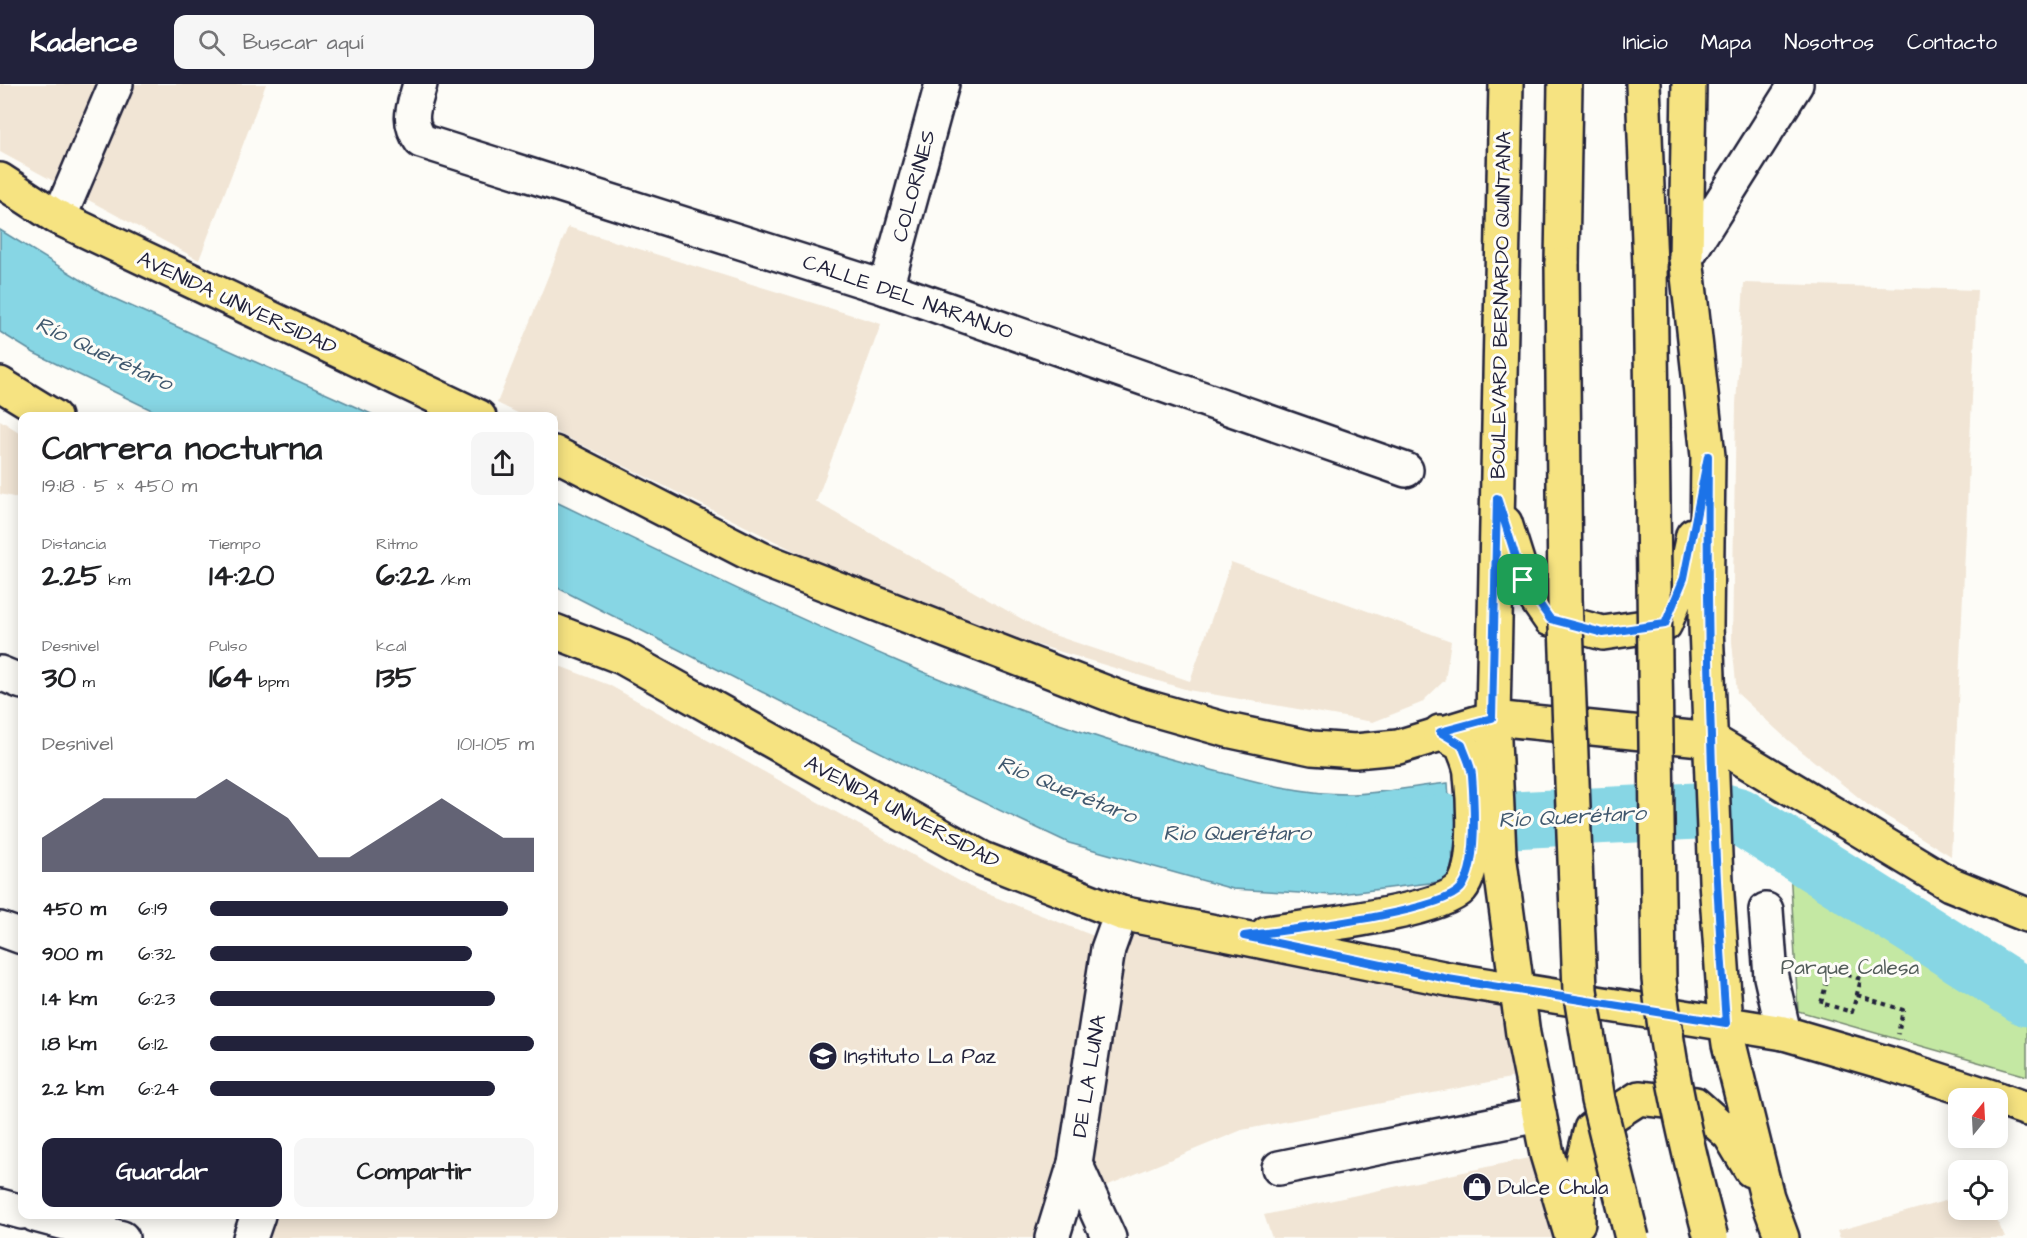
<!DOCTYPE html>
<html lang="es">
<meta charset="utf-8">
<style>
:root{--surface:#fff;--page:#f6f6f6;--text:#202124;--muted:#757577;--accent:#22223b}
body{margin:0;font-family:"Architects Daughter",sans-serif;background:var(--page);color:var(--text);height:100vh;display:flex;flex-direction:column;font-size:22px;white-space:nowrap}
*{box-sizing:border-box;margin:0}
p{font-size:20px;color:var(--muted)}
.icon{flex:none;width:33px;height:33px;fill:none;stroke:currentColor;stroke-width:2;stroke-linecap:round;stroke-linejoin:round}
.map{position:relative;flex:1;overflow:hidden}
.drawer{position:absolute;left:18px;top:328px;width:540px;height:807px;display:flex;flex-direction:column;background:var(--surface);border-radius:12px;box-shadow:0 3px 15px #0003}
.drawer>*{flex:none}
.needle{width:39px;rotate:18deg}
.tools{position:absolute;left:1948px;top:1004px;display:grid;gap:12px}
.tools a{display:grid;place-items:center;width:60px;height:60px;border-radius:12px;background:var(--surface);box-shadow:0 3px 15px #0003;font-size:30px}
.pin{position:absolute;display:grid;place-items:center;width:51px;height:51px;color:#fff;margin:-26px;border-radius:12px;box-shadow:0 3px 9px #0006}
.round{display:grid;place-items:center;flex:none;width:63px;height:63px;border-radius:12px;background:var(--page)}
.overview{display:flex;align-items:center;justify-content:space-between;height:102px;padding:0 24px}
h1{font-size:33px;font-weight:700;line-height:45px}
.figures{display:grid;grid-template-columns:repeat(3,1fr);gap:9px;height:102px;padding:6px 24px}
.figures div{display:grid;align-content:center}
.figures b{font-size:30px;font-weight:700}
.figures small{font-size:16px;font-weight:400}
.figures p{font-size:16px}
.chart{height:168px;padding:12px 24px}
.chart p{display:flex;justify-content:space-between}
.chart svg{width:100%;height:108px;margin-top:6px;fill:var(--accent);opacity:.7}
.cta{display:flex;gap:12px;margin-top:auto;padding:12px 24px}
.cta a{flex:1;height:69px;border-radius:12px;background:var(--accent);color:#fff;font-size:24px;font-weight:700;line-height:69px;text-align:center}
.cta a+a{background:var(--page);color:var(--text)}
ul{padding:0 24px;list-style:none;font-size:20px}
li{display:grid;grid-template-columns:96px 72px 1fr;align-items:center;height:45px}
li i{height:15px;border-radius:8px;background:var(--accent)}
header{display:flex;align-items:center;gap:36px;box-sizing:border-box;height:84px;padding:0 30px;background:var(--accent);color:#fff}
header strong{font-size:28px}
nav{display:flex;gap:33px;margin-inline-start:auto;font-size:21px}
.search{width:420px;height:54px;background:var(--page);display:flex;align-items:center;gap:15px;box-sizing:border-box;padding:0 21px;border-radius:12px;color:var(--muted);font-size:22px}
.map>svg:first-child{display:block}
.built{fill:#f1e5d5}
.green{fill:#c4e8a3;stroke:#73856f;stroke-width:1.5}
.water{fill:#87d6e4;stroke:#5f8ea0;stroke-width:1.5}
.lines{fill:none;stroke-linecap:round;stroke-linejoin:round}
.river{stroke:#87d6e4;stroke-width:57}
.minor-casing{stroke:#22223b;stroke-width:38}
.major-casing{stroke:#22223b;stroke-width:38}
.highway-casing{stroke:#22223b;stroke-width:38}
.path{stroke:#22223b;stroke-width:4;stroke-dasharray:4.5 4.5;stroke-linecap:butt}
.minor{stroke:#fdfcf7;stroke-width:33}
.major{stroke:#f6e381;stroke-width:33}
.highway{stroke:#f6e381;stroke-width:33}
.highway-bridge-casing{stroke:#22223b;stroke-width:38;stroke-linecap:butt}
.highway-bridge{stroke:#f6e381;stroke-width:33}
.route-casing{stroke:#fff;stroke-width:12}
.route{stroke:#1a73e8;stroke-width:8}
.labels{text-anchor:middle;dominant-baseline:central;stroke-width:6;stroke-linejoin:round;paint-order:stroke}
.street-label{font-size:21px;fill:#22223b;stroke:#fdfcf7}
.park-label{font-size:21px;fill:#535d5a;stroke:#fdfcf7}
.poi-label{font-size:21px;fill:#22223b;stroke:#fdfcf7;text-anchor:start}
.water-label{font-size:22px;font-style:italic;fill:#40586e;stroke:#fdfcf7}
</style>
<header>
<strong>Kadence</strong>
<div class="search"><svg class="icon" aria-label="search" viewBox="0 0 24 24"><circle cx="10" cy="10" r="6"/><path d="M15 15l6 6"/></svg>Buscar aquí</div>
<nav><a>Inicio</a><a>Mapa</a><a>Nosotros</a><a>Contacto</a></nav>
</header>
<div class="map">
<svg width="2027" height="1154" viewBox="0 0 2027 1154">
<rect width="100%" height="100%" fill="#fdfcf7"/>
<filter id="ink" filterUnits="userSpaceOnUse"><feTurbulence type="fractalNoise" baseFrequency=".0167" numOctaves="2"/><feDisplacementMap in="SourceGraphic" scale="12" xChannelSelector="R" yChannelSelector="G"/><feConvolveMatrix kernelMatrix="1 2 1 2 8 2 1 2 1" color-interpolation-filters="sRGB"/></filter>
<g filter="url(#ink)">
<g class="built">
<polygon points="0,0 266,0 199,176 0,68"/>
<polygon points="568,143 881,240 816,418 1045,548 1190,597 1231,478 1451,557 1445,596 1421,619 1373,638 1188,606 901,520 554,347 554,333 526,333 497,319"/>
<polygon points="1744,199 1977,206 1951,772 1868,721 1789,657 1737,609 1732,558 1736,320"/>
<polygon points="0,336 22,350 22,415 0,410"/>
<polygon points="554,580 609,601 970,803 1109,858 1121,829 1517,905 1531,990 1242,1046 1089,1109 1052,1154 250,1154 258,1131 554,1131"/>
<polygon points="1547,1070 1572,1154 1272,1154 1264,1131"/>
<polygon points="1959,1113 1959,1125 1992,1125 2005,1154 1840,1154 1837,1147"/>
</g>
<polygon class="green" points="1790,784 1987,903 2027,904 2027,992 1798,927"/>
<g class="water">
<polygon points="0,146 104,210 378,333 166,333 34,269 0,248"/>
<path d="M554,417C759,515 969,622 1189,680C1243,694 1297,711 1353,710C1385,709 1417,702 1448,699L1454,796L1332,811L1233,805L1069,759L927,692L554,502Z"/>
</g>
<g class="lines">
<polyline class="river" points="1372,752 1432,740 1717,726 1739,732 2027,914"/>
<g class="minor-casing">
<g id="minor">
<path d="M420,0C414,23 406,36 421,57L886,204L1406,386"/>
<polyline points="59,134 116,0"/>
<polyline points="1686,174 1796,0"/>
<polyline points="886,204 942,0"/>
<polyline points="0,589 22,598"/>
<polyline points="1766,826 1771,893 1784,949"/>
<polyline points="0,845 22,853"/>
<polyline points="1075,1079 1109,1154"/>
<polyline points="1279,1084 1539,1031"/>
<polyline points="0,1122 22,1128"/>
<polyline points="35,1131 122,1154"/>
<polyline points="250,1154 258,1131"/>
<polyline points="1052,1154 1075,1079 1108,865 1121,829"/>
</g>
</g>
<g class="major-casing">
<g id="major">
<polyline points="1506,0 1493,634 1499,770 1523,950 1547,1070 1572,1154"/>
<polyline points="1689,0 1686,174 1708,372 1706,542 1716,797 1726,939 1729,960 1767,1113 1782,1154"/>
<polyline points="0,96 55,132 479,333"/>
<polyline points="0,300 54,333"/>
<polyline points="554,369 761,475 1135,620 1227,646 1312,664 1355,667 1398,663 1493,634 1711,656 1950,800 2027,831"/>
<polyline points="1505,439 1523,496 1550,535 1603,549 1665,540 1684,493 1693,451"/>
<polyline points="554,547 622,573 983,775 1121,829 1448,895 1784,949 1890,980 1995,1014"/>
<path d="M1267,849C1304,843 1439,829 1461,804C1478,784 1474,717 1471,691C1471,681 1465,670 1462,661L1440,648"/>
<polyline points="1998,1015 2027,1025"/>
<polyline points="1578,1139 1578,1097 1591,1045 1639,1014 1695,1020 1730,1051 1751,1086"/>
</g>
</g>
<g class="highway-casing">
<g id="highway">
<polyline points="1643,0 1650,182"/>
<polyline points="1562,180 1565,0"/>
</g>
</g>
<g class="path">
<polygon points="1830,886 1861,895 1852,928 1821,919"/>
<polyline points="1857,911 1903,926 1898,950"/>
</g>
<use href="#minor" class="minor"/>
<use href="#major" class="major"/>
<use href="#highway" class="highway"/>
<g class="highway-bridge-casing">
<g id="highway-bridge">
<polyline points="1562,180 1565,515 1580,906 1598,1016 1632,1154"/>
<path d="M1650,182L1659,895C1668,984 1688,1068 1711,1154"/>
</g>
</g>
<use href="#highway-bridge" class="highway-bridge"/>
</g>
</g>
<g class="lines" filter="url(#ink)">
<g class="route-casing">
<path id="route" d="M1708,372C1706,561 1712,750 1726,939L1448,895L1244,852C1284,846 1439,830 1461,804C1478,783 1474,717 1472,691C1471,681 1465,670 1462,661L1440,648L1492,634L1497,414L1523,496L1550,535L1603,549L1665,540L1684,494Z"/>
</g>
<use href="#route" class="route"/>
</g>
<defs>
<g id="school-disc" transform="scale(1.5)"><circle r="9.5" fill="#22223b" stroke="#fdfcf7"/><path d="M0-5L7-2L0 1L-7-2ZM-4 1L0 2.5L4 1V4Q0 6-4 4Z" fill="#fff"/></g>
<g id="shop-disc" transform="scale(1.5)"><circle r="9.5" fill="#22223b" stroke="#fdfcf7"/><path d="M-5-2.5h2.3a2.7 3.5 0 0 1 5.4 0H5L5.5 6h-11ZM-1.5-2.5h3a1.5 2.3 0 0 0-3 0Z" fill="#fff"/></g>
</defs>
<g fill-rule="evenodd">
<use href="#school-disc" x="823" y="972"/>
<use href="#shop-disc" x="1477" y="1103"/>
</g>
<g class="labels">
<g class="street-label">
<text transform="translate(914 102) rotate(-75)">COLORINES</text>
<text transform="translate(908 213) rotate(19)">CALLE DEL NARANJO</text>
<text transform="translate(237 219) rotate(25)">AVENIDA UNIVERSIDAD</text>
<text transform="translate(1501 221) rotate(-89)">BOULEVARD BERNARDO QUINTANA</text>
<text transform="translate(902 728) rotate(28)">AVENIDA UNIVERSIDAD</text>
<text transform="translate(1089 992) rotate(-81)">DE LA LUNA</text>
</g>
<g class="park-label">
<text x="1850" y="883">Parque Calesa</text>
</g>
<g class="poi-label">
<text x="844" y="972">Instituto La Paz</text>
<text x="1498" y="1103">Dulce Chula</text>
</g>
<g class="water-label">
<text transform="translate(104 270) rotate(25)">Río Querétaro</text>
<text transform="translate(1067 706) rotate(22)">Río Querétaro</text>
<text transform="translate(1572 733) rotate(-3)">Río Querétaro</text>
<text x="1237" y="749">Rio Querétaro</text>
</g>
</g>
</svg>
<div class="tools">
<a><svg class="needle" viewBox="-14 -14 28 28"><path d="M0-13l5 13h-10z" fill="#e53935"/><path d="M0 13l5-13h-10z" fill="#757577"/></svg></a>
<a><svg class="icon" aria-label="locate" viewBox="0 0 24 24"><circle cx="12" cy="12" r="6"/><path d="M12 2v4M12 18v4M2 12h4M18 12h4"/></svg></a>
</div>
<div class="pin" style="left:1523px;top:496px;background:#1e9e55"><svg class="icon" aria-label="arrive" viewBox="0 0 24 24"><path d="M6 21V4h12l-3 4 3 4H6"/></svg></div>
<section class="drawer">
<div class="overview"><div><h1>Carrera nocturna</h1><p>19:18 · 5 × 450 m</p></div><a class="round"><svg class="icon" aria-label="share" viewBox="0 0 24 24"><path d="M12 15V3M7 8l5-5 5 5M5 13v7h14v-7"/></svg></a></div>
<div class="figures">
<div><p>Distancia</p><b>2.25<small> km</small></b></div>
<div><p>Tiempo</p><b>14:20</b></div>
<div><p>Ritmo</p><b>6:22<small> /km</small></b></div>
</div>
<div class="figures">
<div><p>Desnivel</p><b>30<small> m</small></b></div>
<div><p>Pulso</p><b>164<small> bpm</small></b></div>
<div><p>kcal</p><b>135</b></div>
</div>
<div class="chart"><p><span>Desnivel</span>101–105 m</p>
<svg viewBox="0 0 160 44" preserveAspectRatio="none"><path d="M0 44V30L10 22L20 14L30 14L40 14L50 14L60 6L70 14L80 22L90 38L100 38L110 30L120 22L130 14L140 22L150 30L160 30V44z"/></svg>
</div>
<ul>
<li><b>450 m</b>6:19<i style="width:92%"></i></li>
<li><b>900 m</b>6:32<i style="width:81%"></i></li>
<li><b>1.4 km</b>6:23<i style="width:88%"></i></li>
<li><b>1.8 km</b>6:12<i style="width:100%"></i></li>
<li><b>2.2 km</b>6:24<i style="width:88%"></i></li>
</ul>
<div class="cta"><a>Guardar</a><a>Compartir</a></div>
</section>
</div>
